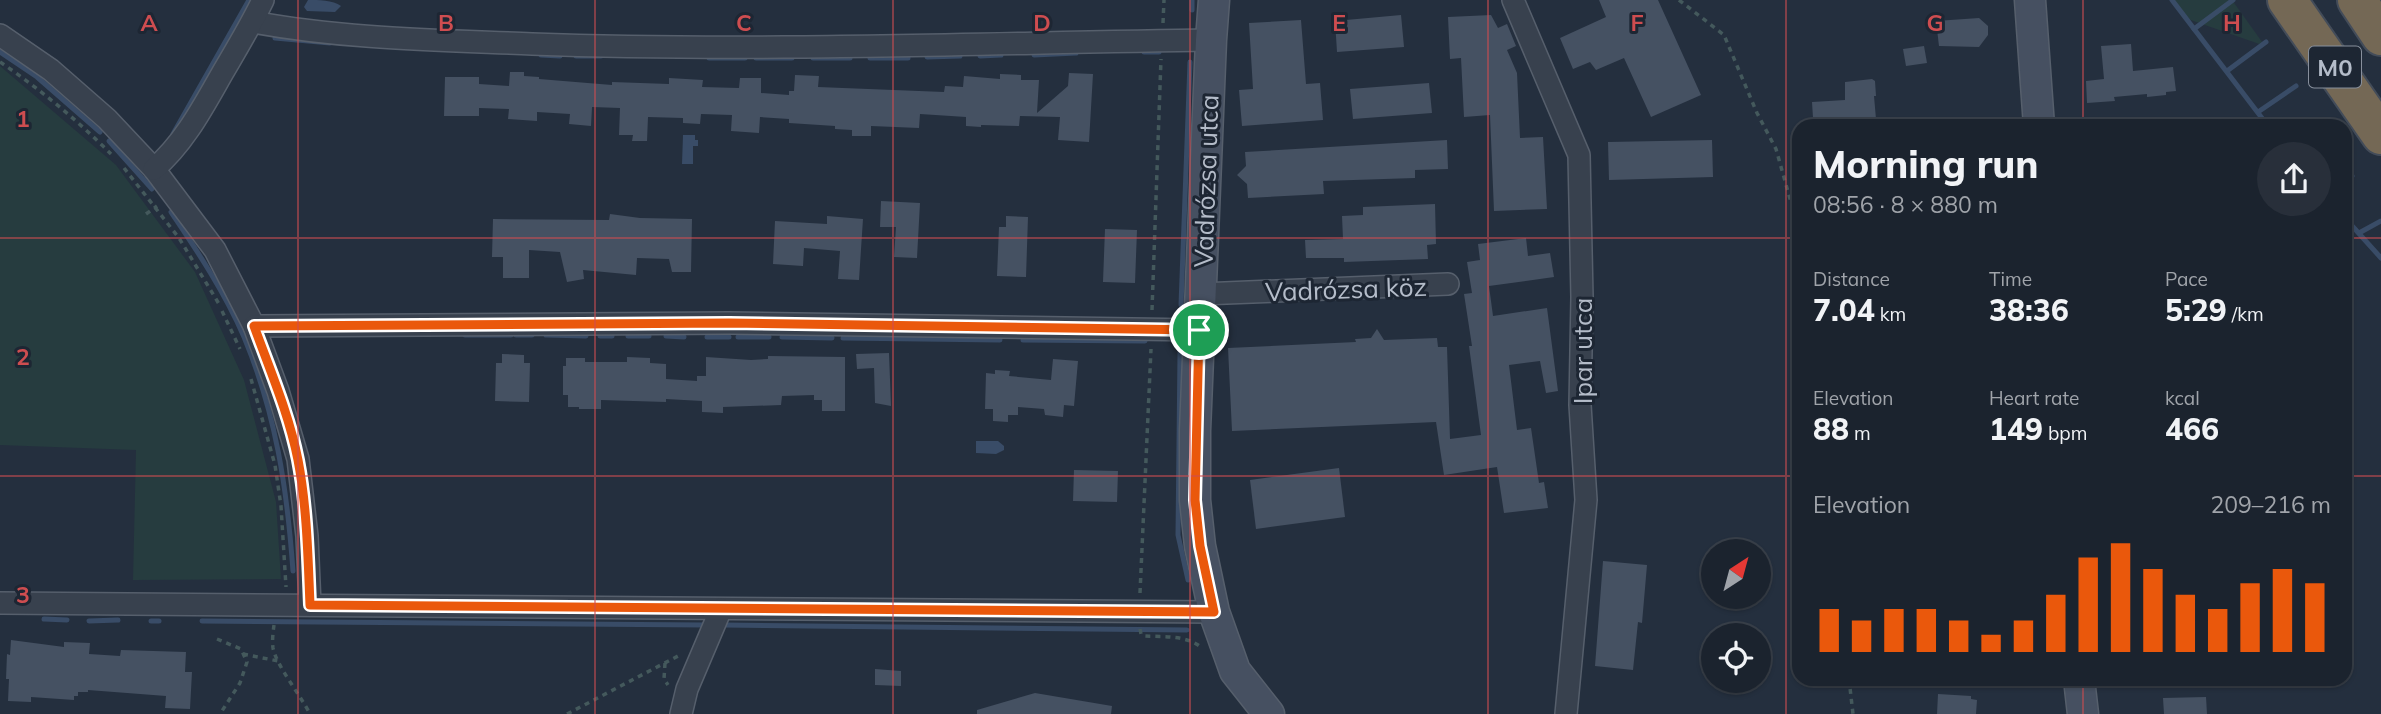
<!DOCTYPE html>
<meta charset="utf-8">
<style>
:root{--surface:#1b232e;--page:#282f3a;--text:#f1f3f6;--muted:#a0a4aa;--line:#39404a;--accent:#ea580c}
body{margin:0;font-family:Mulish,sans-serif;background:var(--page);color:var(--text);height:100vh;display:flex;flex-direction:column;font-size:26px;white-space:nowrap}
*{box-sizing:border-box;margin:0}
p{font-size:23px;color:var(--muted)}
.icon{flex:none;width:38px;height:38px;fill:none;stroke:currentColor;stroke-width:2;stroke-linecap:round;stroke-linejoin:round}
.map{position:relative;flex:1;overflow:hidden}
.drawer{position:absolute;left:1792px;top:119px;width:560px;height:567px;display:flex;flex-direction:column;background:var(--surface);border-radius:21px;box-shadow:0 2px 5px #0004,0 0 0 2px var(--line)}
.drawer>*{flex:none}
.needle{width:46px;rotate:36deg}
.buttons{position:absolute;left:1701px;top:539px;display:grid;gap:14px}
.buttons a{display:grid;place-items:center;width:70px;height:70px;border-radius:50%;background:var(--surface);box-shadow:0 2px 5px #0004,0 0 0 2px var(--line);font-size:35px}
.pin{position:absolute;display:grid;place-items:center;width:60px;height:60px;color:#fff;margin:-30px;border:4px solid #fff;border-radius:50%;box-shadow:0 2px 7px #0007}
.round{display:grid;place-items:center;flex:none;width:74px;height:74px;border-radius:37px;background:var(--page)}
.headline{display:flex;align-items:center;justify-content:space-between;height:119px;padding:0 21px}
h1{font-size:38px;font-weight:800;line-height:52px}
.stats{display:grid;grid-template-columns:repeat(3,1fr);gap:10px;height:119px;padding:7px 21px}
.stats div{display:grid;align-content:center}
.stats b{font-size:30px;font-weight:800}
.stats small{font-size:19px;font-weight:400}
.stats p{font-size:19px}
.chart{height:196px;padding:14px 21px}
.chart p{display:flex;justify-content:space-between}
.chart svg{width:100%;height:126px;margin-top:7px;stroke:var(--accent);stroke-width:6}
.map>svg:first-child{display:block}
.green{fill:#263c3f}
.water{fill:#394c67}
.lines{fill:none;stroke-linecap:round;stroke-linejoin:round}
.stream{stroke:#394c67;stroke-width:5}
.building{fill:#455162}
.street-casing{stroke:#565f6c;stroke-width:24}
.secondary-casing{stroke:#565f6c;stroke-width:33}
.highway-casing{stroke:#434c59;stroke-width:42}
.path{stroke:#44595c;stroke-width:3.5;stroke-dasharray:5 5;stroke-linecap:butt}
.street{stroke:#38414e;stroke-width:21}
.secondary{stroke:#465061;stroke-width:30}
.highway{stroke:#746855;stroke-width:38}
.route-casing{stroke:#fff;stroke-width:14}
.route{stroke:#ea580c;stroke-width:9}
.grid{fill:none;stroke:#ce4d50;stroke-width:2;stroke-opacity:0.55}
.labels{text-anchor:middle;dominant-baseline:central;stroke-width:6;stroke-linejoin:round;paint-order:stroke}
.shield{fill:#1d2633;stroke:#878f9c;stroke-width:2}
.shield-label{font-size:24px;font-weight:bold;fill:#b4bcc9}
.street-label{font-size:26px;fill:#b4bcc9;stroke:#1d2633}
.grid-label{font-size:23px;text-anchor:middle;font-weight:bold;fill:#ce4d50;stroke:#1d2633;stroke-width:6;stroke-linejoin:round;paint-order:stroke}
</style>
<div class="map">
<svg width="2381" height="714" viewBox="0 0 2381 714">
<rect width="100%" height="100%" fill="#242f3e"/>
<g class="green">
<polygon points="2170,0 2232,0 2265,46 2182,17"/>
<polygon points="0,66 116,165 195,272 244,380 276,502 281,579 133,580 136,450 0,445"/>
</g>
<g class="water">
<path d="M308,0C318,0 333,0 341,6L335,12L307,11L304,7Z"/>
<polygon points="683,135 695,135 695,140 698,140 698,146 693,146 693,164 682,164"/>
<polygon points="976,441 998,441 1004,446 1004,450 996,454 976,453"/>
</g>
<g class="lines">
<g class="stream">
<polyline points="2172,0 2268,126"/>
<polyline points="1192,10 1192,0"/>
<polyline points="2194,29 2233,0"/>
<polyline points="275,38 330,43"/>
<polyline points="0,52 37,77 100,132"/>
<polyline points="1144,52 1159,52"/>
<polyline points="541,55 560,56"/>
<polyline points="1034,55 1076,53"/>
<polyline points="576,56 601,56"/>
<polyline points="980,56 1001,55"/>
<polyline points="927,57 960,56"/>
<polyline points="709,58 745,58"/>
<polyline points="756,58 792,58"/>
<polyline points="813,58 850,58"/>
<polyline points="870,58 908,58"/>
<polyline points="2227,71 2266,42"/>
<polyline points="2258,112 2296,86"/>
<polyline points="173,134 249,0"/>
<polyline points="109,141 152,189"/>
<polyline points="2345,181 2352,176"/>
<path d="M171,212C198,252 225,293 244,337C276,414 287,488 293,571"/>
<polyline points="2345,218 2381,258"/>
<polyline points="2359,233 2381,221"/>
<polyline points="1181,305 1190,62"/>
<polyline points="465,335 511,335"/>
<polyline points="516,335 532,335"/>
<polyline points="546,335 586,336"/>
<polyline points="600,336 612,336"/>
<polyline points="628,336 649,336"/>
<polyline points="666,336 684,337"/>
<polyline points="707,337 729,337"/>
<polyline points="738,337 769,337"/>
<polyline points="782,337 832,338"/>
<polyline points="843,338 1000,340"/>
<polyline points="1023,340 1145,341"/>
<polyline points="1180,353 1178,535 1188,580"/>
<polyline points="44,619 67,620"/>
<polyline points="89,621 118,620"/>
<polyline points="151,621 159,621"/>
<polyline points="202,621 705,625"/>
<polyline points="724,625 1187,630"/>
</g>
</g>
<g class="building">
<polygon points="1599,0 1658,0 1701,95 1651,117 1624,58 1596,70 1590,62 1573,69 1560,38 1606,17"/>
<polygon points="1401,15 1404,47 1337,52 1335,21"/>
<polygon points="1491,15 1498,28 1507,24 1516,46 1507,50 1517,73 1520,138 1543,137 1547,209 1494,211 1490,115 1464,117 1461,58 1450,59 1448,17"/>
<polygon points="1979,18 1988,26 1988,35 1979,47 1939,46 1936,21"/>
<polygon points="1301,20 1306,84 1320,83 1323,120 1242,126 1239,90 1253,89 1249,23"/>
<polygon points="2131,44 2133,71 2173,67 2176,91 2166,92 2166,95 2147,97 2147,94 2114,97 2115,101 2087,103 2086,81 2104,79 2101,46"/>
<polygon points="1924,46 1927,63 1906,66 1903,49"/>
<polygon points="510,72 524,72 524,76 539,77 539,79 612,85 612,82 669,84 669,78 703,80 702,87 739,88 740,78 761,78 761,93 789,95 789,91 794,91 795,75 819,76 818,87 944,92 945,86 963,87 964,76 1000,79 1000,74 1021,75 1021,80 1039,80 1037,113 1068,86 1069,73 1093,74 1089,142 1058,140 1060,117 1020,116 1019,126 981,125 981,127 966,126 966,117 920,114 919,128 871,126 871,136 852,136 852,130 835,129 835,126 789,123 789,119 760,117 759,133 731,131 732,115 701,114 700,124 683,123 683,118 648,117 647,141 632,141 633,135 619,135 620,108 592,107 591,126 569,124 570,114 537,112 537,121 508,119 509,109 479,108 479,116 444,116 445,77 479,77 479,84 509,86"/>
<polygon points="1872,79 1875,81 1876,96 1874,96 1876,119 1847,121 1846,117 1813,118 1812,102 1845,100 1845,82"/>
<polygon points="1429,83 1432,113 1353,119 1350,89"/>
<polygon points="1447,140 1448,169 1415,170 1415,178 1323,181 1324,194 1248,198 1247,184 1237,175 1246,166 1245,152"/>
<polygon points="1712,140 1713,177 1609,180 1608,142"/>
<polygon points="881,201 920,203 917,258 894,257 896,227 880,227"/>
<polygon points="1435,204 1436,244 1427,245 1428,259 1344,262 1344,258 1306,258 1305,240 1343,239 1342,216 1363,215 1363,207"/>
<polygon points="610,214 640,218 692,219 691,272 672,272 669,259 637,258 636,275 583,270 584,279 567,282 560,252 529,250 529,278 503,278 503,257 492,257 493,219 609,220"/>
<polygon points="827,216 863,219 859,280 838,279 840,251 804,248 803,266 773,264 775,221 827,224"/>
<polygon points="1006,216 1028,217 1026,277 997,276 999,227 1006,227"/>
<polygon points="1105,229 1137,230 1135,283 1103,282"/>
<polygon points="1526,238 1528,256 1550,253 1554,277 1489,286 1493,316 1547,308 1558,391 1546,393 1540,361 1509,365 1517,430 1531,428 1539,483 1544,482 1548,508 1504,513 1497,467 1444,475 1436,422 1232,431 1228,348 1356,342 1355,339 1371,338 1377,329 1384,340 1437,338 1438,347 1447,347 1450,439 1481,435 1469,346 1472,346 1464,294 1472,293 1467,262 1480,260 1478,244"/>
<polygon points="889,353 891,406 875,403 874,368 857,369 856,354"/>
<polygon points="502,354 524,355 524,363 530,363 529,402 495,401 496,363 502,363"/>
<polygon points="768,356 845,357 845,411 822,411 822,400 814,400 814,395 782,396 781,405 723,407 723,413 702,412 702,401 666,399 666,402 601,400 601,409 579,409 579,407 568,407 568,395 563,395 563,366 566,366 566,358 585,358 585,362 627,362 627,357 650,358 650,363 666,364 666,379 697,381 697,376 706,376 706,357 751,360 768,359"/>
<polygon points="1053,359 1078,361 1074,406 1064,405 1063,417 1045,415 1044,409 1018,407 1018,415 1008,415 1008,422 993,421 993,409 985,409 986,373 995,374 995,370 1010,371 1009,376 1051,380"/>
<polygon points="1339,468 1345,517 1256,529 1250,480"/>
<polygon points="1074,470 1118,471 1117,502 1073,501"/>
<polygon points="1603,561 1647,565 1642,623 1638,622 1633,670 1595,666"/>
<polygon points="11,640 64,647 64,642 90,643 89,654 120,656 121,650 186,652 185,672 192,672 190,709 165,708 166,696 88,690 88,692 78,692 78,696 74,696 74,700 31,697 31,702 8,701 9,679 6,679 7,654 10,655"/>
<polygon points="875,669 901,671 901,686 875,685"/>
<polygon points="1035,693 1112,706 1111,714 977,714 977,710"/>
<polygon points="1938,694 1971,696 1971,699 1977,700 1976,714 1937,714"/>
<polygon points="2206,697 2207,714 2164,714 2163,698"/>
</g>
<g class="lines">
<g class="street-casing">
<g id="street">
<polyline points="1513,0 1579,155 1582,297 1580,405 1586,500 1566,714"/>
<path d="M253,22C345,39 439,40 532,44C758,52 985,43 1211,40"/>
<polyline points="0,35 51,70 107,119 154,169 215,250 254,326 278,391 298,459 307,536 310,605"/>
<path d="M154,169C185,142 203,107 223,72C237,48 251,25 263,0"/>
<polyline points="1201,294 1448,284"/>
<polyline points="254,326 729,323 1199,330"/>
<polyline points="0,603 1214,612"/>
<polyline points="681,714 687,689 721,609"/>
</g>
</g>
<g class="secondary-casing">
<g id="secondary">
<polyline points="1214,0 1211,40 1195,431 1195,500 1200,546 1214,612 1235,671 1269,714"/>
<polyline points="2030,0 2039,126"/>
<polyline points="2079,679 2083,714"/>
</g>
</g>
<g class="highway-casing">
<g id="highway">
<polyline points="2287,0 2381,135"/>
<polyline points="2357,0 2381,36"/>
</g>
</g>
<g class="path">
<polyline points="1679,0 1724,35 1757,113 1776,149 1792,206 1799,258"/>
<polyline points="1163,23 1164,0"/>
<path d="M0,62C40,89 77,120 111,154"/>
<polyline points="124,168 179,238 219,304"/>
<polyline points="146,214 157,206"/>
<polyline points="1152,310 1161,59"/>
<polyline points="222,311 240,349"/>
<polyline points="251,379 275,465 281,506 286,587"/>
<polyline points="1140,593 1151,349"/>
<path d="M274,625C273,632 272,641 273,648C276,665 301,696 310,714"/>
<path d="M1140,629L1141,634L1145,636C1164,637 1187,635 1202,648"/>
<polyline points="217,639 241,649 247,662 240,683 220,714"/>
<polyline points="243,654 278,661"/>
<polyline points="665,663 664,679 668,685"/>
<polyline points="1849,679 1853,714"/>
<polyline points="567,714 680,655"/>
</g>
<use href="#street" class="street"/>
<use href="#secondary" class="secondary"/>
<use href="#highway" class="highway"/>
</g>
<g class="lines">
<g class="route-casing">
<path id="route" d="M729,323L1199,330L1195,500L1200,546L1214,612L310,605C308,557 307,507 298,460C289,414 270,370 254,326Z"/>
</g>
<use href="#route" class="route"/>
</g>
<path class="grid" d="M298,0V714M595,0V714M893,0V714M1190,0V714M1488,0V714M1786,0V714M2083,0V126M0,238H1799M2345,238H2381M0,476H1799M2345,476H2381M2083,679V714"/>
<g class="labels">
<rect class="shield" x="2309" y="46.5" width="52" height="41" rx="5"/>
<g class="shield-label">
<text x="2335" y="67">M0</text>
</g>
<g class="street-label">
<text transform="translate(1206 181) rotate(-88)">Vadrózsa utca</text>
<text transform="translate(1346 289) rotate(-2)">Vadrózsa köz</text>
<text transform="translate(1582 351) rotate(-90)">Ipar utca</text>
</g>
</g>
<g class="grid-label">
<text x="149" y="31">A</text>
<text x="446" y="31">B</text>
<text x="744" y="31">C</text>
<text x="1042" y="31">D</text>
<text x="1339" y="31">E</text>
<text x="1637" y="31">F</text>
<text x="1935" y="31">G</text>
<text x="2232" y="31">H</text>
<text x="23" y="127">1</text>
<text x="23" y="365">2</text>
<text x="23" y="603">3</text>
</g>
</svg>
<div class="buttons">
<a><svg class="needle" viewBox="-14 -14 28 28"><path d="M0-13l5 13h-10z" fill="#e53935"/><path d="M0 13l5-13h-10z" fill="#a0a4aa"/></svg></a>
<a><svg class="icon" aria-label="locate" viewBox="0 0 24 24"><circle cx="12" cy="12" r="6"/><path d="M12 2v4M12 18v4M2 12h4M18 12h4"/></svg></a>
</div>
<div class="pin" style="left:1199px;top:330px;background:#1e9e55"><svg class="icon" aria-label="arrive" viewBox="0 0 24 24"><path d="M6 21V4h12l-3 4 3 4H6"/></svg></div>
<section class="drawer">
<div class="headline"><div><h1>Morning run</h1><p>08:56 · 8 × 880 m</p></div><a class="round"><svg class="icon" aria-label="share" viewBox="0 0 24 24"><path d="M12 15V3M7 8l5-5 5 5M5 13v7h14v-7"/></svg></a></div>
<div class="stats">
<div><p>Distance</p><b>7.04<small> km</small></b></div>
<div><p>Time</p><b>38:36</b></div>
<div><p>Pace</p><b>5:29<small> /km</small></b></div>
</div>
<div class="stats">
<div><p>Elevation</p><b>88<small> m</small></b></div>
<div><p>Heart rate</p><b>149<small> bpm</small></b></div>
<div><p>kcal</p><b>466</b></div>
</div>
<div class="chart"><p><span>Elevation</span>209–216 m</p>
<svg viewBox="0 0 160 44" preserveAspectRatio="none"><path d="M5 44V29M15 44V33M25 44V29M35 44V29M45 44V33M55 44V38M65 44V33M75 44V24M85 44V11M95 44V6M105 44V15M115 44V24M125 44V29M135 44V20M145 44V15M155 44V20"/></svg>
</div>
</section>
</div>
